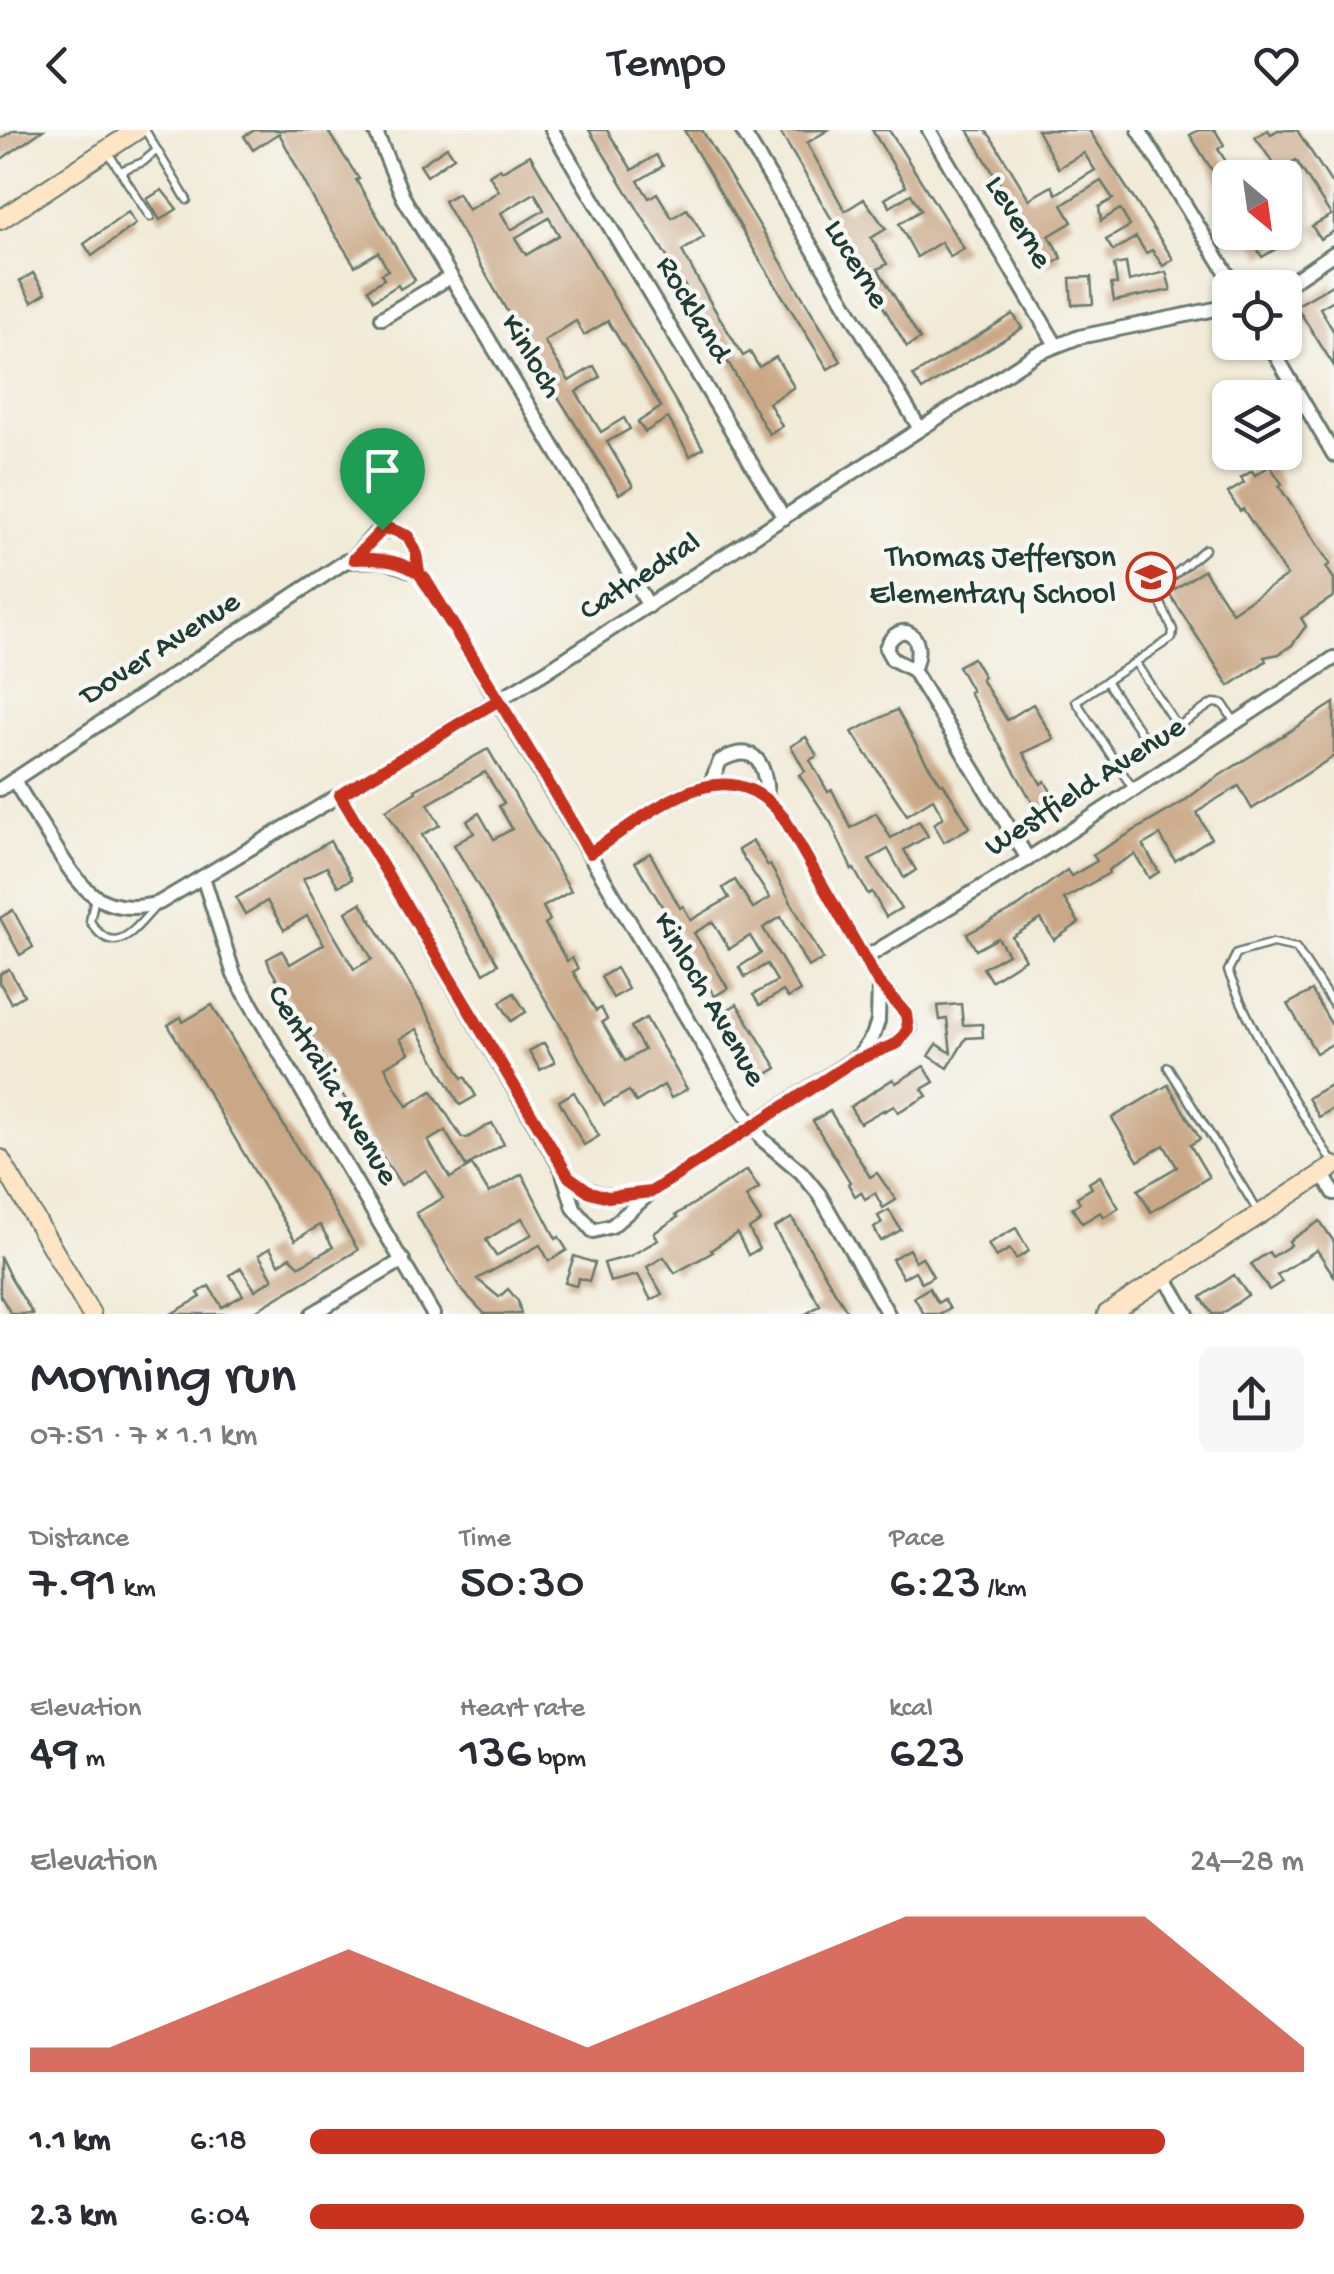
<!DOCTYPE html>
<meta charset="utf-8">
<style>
:root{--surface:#fff;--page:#f7f7f7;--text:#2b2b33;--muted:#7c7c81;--accent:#c8321e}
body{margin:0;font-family:"Gochi Hand",sans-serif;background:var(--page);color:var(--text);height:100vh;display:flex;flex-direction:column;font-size:38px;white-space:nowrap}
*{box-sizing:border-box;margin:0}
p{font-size:32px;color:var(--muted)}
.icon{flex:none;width:55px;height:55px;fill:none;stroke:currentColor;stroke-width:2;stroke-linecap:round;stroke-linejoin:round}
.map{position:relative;height:1184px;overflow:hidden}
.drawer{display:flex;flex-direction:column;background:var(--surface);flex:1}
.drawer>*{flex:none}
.needle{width:65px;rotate:151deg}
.fabs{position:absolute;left:1212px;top:30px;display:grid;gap:20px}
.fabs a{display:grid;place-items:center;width:90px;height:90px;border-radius:15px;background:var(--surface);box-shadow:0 2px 8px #0004;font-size:50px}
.pin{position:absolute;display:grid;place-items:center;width:85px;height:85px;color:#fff;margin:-102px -42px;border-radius:50% 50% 50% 0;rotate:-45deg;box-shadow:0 0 10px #0007}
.pin .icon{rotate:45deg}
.round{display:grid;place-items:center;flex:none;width:105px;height:105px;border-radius:15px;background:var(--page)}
.headline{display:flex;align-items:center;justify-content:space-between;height:170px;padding:0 30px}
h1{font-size:55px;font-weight:600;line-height:75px}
.figures{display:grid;grid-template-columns:repeat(3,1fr);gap:15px;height:170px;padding:10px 30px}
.figures div{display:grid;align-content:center}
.figures b{font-size:50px;font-weight:600}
.figures small{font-size:28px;font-weight:400}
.figures p{font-size:28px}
.chart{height:280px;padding:20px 30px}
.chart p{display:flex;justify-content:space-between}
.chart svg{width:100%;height:180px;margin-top:10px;fill:var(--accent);opacity:.7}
ul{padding:0 30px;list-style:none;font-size:32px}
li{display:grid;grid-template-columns:160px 120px 1fr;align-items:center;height:75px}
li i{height:25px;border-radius:12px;background:var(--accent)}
header{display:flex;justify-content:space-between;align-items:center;height:130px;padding:0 30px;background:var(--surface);font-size:45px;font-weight:600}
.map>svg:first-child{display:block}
.building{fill:#caa887;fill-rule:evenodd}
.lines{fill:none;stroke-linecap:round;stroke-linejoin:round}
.lane-casing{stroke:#687a6d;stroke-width:11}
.street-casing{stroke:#687a6d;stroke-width:18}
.secondary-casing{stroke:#687a6d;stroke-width:22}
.lane{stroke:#fff;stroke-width:6}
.street{stroke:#fff;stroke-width:12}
.secondary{stroke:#fde5c5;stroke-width:18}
.route-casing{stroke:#fff;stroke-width:20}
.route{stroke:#c8321e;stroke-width:12}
.labels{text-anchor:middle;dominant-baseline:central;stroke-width:9;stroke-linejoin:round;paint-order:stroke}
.street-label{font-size:32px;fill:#1f3d34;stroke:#f6f6f2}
.poi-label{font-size:32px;fill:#1f3d34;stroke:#f6f6f2;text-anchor:end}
</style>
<header><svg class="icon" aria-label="back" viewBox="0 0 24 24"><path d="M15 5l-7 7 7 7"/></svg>Tempo<svg class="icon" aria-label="heart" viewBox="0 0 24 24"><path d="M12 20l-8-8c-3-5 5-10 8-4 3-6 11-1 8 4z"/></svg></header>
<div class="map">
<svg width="1334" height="1184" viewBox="0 0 1334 1184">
<rect width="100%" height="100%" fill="#f6f6f2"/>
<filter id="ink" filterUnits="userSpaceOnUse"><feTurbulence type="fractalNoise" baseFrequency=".01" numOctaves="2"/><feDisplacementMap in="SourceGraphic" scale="20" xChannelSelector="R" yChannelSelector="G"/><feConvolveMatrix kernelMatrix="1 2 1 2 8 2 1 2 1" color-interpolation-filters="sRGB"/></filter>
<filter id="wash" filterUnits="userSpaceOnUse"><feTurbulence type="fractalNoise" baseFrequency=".0048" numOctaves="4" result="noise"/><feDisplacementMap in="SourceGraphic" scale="40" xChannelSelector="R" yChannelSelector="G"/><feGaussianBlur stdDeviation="2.25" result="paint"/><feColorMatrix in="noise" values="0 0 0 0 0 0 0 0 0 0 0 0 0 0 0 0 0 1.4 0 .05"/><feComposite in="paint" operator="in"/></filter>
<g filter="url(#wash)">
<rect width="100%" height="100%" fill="#f1ead7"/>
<g id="blocks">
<g class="building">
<polygon points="14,0 43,0 0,30 0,9"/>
<polygon points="255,0 327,0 359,49 356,50 415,150 400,159 398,155 374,170 368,159 384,149 381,144 388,140 378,122 355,136 317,76 279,3 253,20 244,6"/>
<polygon points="589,0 607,0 632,40 656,25 663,36 638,51 649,68 657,63 672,88 687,79 698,96 704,107 682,121 712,175 743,226 750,222 759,237 776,227 794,257 769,273 782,296 769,304 686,158"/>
<polygon points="684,0 702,0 841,231 828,239 758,127"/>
<polygon points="779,0 828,0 807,13 845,81 864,69 886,99 871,108 887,134 878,139 920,209 907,217"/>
<polygon points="872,0 889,0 964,119 950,127 941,112 917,127 899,94 921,80 911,64 890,77 885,69 906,56"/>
<polygon points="968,0 985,0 991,7 1029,69 1052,56 1056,64 1095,40 1084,23 1058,38 1037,0 1089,0 1173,129 1163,136 1152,120 1146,123 1136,107 1113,121 1106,110 1130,96 1120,79 1101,91 1099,77 1113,69 1101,51 1062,75 1072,92 1049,106 1062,128 1048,136"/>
<polygon points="1199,0 1215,0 1224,15 1218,19 1230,38 1230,69 1190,5"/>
<polygon points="1268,0 1271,4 1278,0 1297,0 1334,57 1334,101 1320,109 1312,96 1331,85 1296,30 1278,40 1255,7"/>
<polygon points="447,17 454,27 427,46 420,35"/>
<path d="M530,25L703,318L690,326L668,288L645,302L638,292L661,277L645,251L608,191L584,205L576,191L544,211L569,251L594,236L600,247L576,262L601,302L624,288L630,299L607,312L633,356L619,364L535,230L444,71L458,63L468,80L499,61L489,45L500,38L502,41ZM535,63L544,80L511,100L501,83ZM549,88L559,105L526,125L515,108Z"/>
<polygon points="162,60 177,79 160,90 147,69"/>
<polygon points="128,82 136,94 92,126 84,114"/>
<polygon points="1248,102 1271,102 1279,117 1262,127"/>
<polygon points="1126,133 1129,151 1166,142 1171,160 1114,171 1111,154 1117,154 1114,135"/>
<polygon points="33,143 46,163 32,172 20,151"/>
<polygon points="1091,147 1093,174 1072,175 1070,148"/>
<polygon points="1334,154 1334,170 1320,178 1334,202 1334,236 1296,176"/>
<polygon points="1013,184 1022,198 922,260 913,246"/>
<polygon points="1270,336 1282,354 1279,356 1330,434 1326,437 1334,449 1334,466 1301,488 1306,496 1292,515 1279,524 1264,527 1266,531 1229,556 1169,463 1204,440 1232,482 1287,446 1243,379 1240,381 1228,363 1244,353 1241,348 1252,341 1255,345"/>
<polygon points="973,528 984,547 981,549 1007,590 1033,574 1054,609 1023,623 1041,654 1045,651 1056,671 1038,682 969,562 972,561 958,536"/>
<polygon points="1334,573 1334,626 1252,679 1239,656 1210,673 1197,683 1211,708 1175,731 1160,705 1143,715 1159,742 1149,748 1135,724 1108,740 1109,743 1064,769 1079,793 1054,810 1041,789 1012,807 1025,829 991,851 983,838 1008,824 998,808 976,820 967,804 1016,778 1067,740 1071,746 1097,731 1093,725 1183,672 1208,653"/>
<polygon points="897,580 925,630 941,654 943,653 970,697 944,712 934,694 943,687 933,669 907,685 852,602"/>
<polygon points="806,607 817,626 810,630 828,662 832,660 851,698 876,683 891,708 919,691 928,706 904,720 916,740 904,748 888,719 869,730 901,778 886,787 872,762 868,764 854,739 852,740 831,693 799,645 805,641 791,616"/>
<polygon points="488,619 571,761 543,777 550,790 545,794 567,831 572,828 578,839 573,842 596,881 601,878 607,889 602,892 625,931 644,920 631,897 646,888 687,959 671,968 664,955 636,972 629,961 604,975 571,913 454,715 474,703 467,691 479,683 494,709 512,699 499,676 504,673 485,642 428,674 440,695 422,705 498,834 484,843 386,680 416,662 415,660"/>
<path d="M330,711L352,749L338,756L327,737L303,749L331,800L354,839L372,829L346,782L361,773L432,891L462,948L465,947L476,966L460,975L417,899L400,909L409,923L385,937L396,958L407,976L432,961L462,1008H467L492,993L504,1014L466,1036L445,1001L428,1011L450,1048L472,1035L489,1063L522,1044L556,1109L559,1107L567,1120L549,1131L540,1115L477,1149L499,1167L508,1159L518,1171L521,1184H485L460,1158L416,1083L443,1068L426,1040L401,1055L337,956L328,934L270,838L267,829L282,821L290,834L324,814L307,786L284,800L267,771L245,784L236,768ZM522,1088L532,1104L496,1126L486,1110Z"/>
<polygon points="753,711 768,736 770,735 823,829 808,837 781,787 763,798 800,861 788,868 783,861 760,875 753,865 777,851 767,834 745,847 739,837 761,823 750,806 729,819 713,792 694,803 728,858 715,866 692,833 681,814 684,812 635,732 650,723 680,778 683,776 691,790 729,768 723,758 735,750 753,778 770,768 738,720"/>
<polygon points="13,780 33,817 20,825 0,788"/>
<polygon points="616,838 628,859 613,868 601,847"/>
<polygon points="9,839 24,865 11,873 0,853 0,844"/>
<polygon points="1312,861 1331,894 1334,892 1334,913 1316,923 1288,874"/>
<polygon points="514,863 526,882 511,891 500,872"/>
<polygon points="737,874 777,938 762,947 743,914 741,915 724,882"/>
<polygon points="961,874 963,895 982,894 983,907 966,908 948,938 929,926 937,914 951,923 947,889 940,890 938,876"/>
<polygon points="212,875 358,1120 250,1184 171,1184 201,1167 198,1163 209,1156 222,1177 243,1165 230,1145 241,1138 255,1160 273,1149 259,1125 270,1118 279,1134 290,1127 300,1136 333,1117 320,1095 295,1110 168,895 181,887 183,892"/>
<polygon points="544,913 555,932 540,940 529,921"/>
<polygon points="924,936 934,952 922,959 927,966 898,982 894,976 883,982 885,979 860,993 850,977 893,949 896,953"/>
<polygon points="1334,953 1334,978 1319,987 1308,968"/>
<polygon points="1168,955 1200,1009 1190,1015 1209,1047 1151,1082 1138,1060 1177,1037 1164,1015 1138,1031 1112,988"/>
<polygon points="574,962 599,1006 584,1015 559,971"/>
<polygon points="830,981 870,1047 877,1043 896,1070 883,1078 875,1063 865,1069 861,1062 855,1066 848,1054 850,1052 813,991"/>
<polygon points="747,1040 759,1058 746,1067 761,1091 749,1099 759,1119 748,1125 737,1103 711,1120 713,1122 675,1143 664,1127 647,1137 662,1164 651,1170 638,1145 610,1152 604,1133 630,1126 658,1110 654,1103 678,1087 676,1085"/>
<polygon points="1100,1046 1119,1078 1104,1087 1101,1082 1082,1093 1072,1078 1080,1073 1077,1067 1092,1058 1089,1053"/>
<polygon points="889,1080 901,1100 881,1111 874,1098 882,1093 878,1086"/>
<polygon points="792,1088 834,1160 849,1184 806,1184 820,1175 774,1098"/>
<polygon points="1320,1091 1334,1112 1334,1146 1317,1120 1277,1145 1282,1152 1269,1160 1251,1134 1269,1122 1272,1127 1291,1115 1289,1111"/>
<polygon points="1016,1098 1029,1121 1016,1129 1010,1119 996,1127 988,1114"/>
<polygon points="909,1119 915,1131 922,1127 933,1146 922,1153 915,1141 903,1148 892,1129"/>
<polygon points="0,1126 11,1149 33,1184 11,1184 0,1165"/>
<polygon points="574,1126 595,1133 589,1151 579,1148 576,1156 565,1153"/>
<polygon points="1234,1145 1248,1165 1221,1184 1212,1184 1201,1167"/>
<polygon points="929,1158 938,1173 944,1169 950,1179 941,1184 924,1184 914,1167"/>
</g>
</g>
</g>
<g filter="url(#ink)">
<use href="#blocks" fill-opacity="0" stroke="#687a6d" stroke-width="2.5"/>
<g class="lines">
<g class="lane-casing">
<g id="lane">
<polyline points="145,0 157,20"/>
<polyline points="107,21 150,87"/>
<polyline points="120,41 143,32 157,20 187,70"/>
<polyline points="1205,419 1161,456 1158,467 1173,500 1172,508 1076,571 1118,636 1213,573 1223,574 1235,592"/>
<polyline points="1135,532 1177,596"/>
<polyline points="1106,551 1149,615"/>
<polyline points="1118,636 1134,660"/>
<path d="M95,767L90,791C114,830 134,800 154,778"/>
<polyline points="1168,937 1259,1083"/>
<path d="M1333,1033C1294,971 1255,910 1228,841L1237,823L1273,813L1296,818L1334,876"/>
</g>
</g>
<g class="street-casing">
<g id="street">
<polyline points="375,0 403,67 649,476"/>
<polyline points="552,0 784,388"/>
<polyline points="742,0 920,299"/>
<polyline points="929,0 1056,215"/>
<polyline points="1139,0 1236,158"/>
<polyline points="1282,158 1334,123"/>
<polyline points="382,188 450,147"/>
<polyline points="1268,212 1334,325"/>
<path d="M353,429L374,405L391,399C414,405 416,421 419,443"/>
<path d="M913,540L892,529L886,518C899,487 929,504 913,540L1028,729"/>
<path d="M14,650C26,671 39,691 52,712C79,756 100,789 159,773L545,542L1036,224L1079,207L1230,176"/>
<path d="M711,653L720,631C757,610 766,636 767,669"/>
<polyline points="0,659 346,431 383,430 419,443 425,449 743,982 763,1010 801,1042 819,1064 888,1184"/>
<path d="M340,665L562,1039C586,1067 617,1072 651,1062L860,925L873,906L878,891L879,853L784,688C724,611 649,684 590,723"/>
<polyline points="203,747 234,845 433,1184"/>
<polyline points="865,828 1028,729 1334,528"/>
<polyline points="859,929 897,913 909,899 906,884 880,854"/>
<polyline points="563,1043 574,1078 593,1101 612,1096 649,1064"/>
<polyline points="1322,1043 1334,1063"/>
<polyline points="1165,1147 1187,1184"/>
<polyline points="312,1184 403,1130"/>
</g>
</g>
<g class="secondary-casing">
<g id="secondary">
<polyline points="0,90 137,0"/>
<polyline points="0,1029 91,1184"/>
<polyline points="1107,1184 1334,1036"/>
</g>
</g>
<use href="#lane" class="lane"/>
<use href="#street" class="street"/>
<use href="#secondary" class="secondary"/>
</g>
</g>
<g class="lines" filter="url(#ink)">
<g class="route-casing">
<path id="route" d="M382,400L391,399L408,406L416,422L419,443L499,570L340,665L569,1047L590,1062L608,1067L651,1062L852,932L898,913L908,899L906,884L878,852L784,688C725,611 649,685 590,723C536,631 481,540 425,449C407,430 378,428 354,429L382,400"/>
</g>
<use href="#route" class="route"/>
</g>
<defs>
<g id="school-ring" transform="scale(2.5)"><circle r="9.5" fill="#f6f6f2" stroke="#c8321e" stroke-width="1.5"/><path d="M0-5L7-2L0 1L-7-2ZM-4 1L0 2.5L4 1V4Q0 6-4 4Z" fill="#c8321e"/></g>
</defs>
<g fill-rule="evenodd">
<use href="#school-ring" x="1151" y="447"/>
</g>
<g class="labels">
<g class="street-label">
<text transform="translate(1017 93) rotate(59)">Leverne</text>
<text transform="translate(855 135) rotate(59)">Lucerne</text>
<text transform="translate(692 180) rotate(59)">Rockland</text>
<text transform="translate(530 227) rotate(59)">Kinloch</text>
<text transform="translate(641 448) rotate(-33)">Cathedral</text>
<text transform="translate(161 520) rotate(-33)">Dover Avenue</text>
<text transform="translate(1086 658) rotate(-33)">Westfield Avenue</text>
<text transform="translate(708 870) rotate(60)">Kinloch Avenue</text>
<text transform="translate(331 956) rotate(59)">Centralia Avenue</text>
</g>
<g class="poi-label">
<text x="1116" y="429">Thomas Jefferson<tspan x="1116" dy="37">Elementary School</tspan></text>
</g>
</g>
</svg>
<div class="fabs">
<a><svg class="needle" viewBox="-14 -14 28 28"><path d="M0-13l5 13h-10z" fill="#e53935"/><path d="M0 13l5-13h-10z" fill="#7c7c81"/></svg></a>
<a><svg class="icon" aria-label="locate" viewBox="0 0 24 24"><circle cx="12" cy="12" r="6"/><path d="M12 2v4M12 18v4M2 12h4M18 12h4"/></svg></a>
<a><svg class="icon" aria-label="layers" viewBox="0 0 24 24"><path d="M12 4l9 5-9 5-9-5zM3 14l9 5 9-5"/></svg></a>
</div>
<div class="pin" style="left:382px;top:400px;background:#1e9e55"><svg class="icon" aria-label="arrive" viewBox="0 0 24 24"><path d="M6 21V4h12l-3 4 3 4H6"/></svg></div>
</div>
<section class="drawer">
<div class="headline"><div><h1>Morning run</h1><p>07:51 · 7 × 1.1 km</p></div><a class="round"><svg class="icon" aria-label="share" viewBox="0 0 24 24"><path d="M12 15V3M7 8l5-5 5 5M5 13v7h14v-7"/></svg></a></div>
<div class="figures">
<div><p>Distance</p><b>7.91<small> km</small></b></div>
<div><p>Time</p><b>50:30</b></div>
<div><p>Pace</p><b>6:23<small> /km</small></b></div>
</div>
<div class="figures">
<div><p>Elevation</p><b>49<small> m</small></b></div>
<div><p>Heart rate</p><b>136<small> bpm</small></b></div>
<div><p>kcal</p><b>623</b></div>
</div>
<div class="chart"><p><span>Elevation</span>24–28 m</p>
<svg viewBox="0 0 160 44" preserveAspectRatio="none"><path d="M0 44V38L10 38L20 30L30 22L40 14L50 22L60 30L70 38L80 30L90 22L100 14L110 6L120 6L130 6L140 6L150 22L160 38V44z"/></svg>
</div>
<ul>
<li><b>1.1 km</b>6:18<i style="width:86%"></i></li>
<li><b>2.3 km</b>6:04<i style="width:100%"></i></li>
</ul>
</section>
